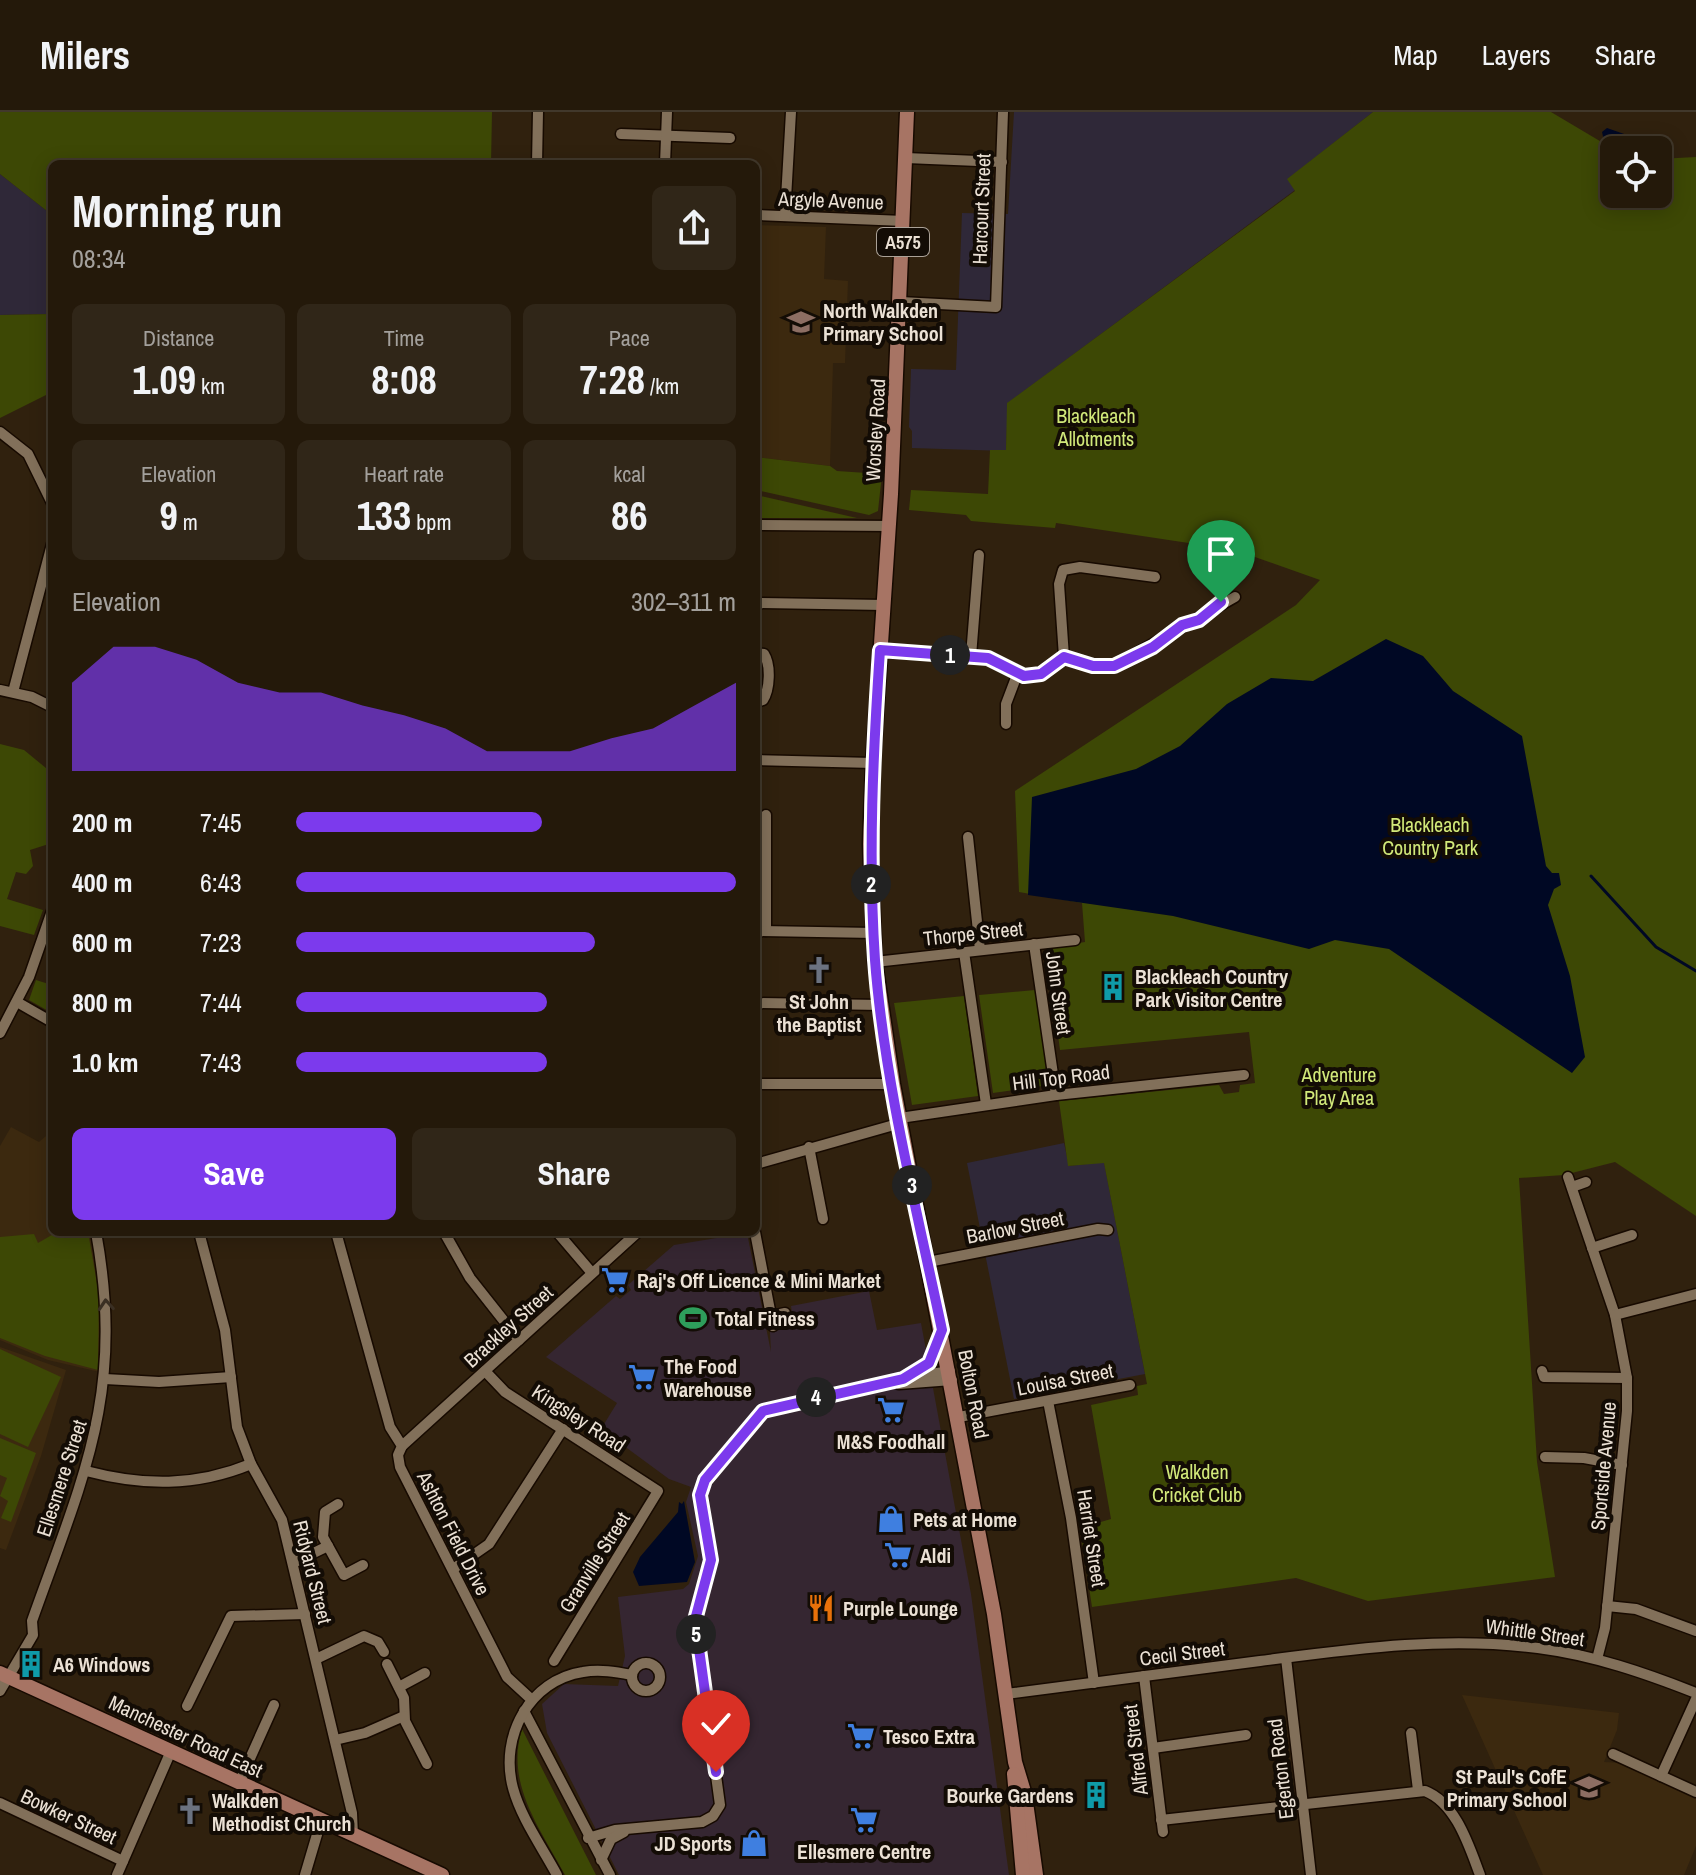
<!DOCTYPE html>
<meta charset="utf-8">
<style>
:root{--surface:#24190a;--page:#302618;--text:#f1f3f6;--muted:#a3a09c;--line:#41382b;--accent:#7c3aed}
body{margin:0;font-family:"Archivo Narrow",sans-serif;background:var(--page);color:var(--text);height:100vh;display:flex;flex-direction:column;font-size:30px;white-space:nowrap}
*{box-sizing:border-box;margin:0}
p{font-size:26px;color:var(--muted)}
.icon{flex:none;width:44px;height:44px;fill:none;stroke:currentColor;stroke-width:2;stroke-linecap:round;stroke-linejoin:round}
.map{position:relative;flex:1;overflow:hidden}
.side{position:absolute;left:48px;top:48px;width:712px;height:1076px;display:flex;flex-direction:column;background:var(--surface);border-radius:12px;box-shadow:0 4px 20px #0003,0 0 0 2px var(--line)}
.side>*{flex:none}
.fabs{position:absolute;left:1600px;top:24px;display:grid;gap:16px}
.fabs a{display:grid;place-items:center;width:72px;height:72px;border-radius:12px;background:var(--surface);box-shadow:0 4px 20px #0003,0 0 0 2px var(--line);font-size:40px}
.pin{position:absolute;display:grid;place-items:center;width:68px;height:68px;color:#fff;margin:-82px -34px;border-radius:50% 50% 50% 0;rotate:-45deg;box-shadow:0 0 8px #0007}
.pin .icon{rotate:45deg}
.km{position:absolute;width:40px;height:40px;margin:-20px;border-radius:50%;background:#222;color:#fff;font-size:22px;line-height:40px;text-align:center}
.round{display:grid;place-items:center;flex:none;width:84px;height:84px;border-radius:12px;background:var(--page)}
.overview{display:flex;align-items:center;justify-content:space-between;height:136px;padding:0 24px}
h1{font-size:44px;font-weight:800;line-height:60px}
.figures{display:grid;grid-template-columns:repeat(3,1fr);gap:12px;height:136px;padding:8px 24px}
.figures div{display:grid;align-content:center;border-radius:12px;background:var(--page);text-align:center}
.figures b{font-size:40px;font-weight:800}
.figures small{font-size:22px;font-weight:400}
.figures p{font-size:22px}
.chart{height:224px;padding:16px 24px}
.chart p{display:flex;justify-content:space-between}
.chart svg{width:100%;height:144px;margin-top:8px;fill:var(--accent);opacity:.7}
.action{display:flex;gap:16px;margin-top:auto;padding:16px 24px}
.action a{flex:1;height:92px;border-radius:12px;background:var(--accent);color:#fff;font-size:32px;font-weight:800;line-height:92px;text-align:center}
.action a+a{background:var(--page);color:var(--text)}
ul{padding:0 24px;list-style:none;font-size:26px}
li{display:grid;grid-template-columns:128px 96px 1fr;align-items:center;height:60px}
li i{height:20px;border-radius:10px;background:var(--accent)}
header{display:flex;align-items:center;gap:48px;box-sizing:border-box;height:112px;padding:0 40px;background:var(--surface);border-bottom:2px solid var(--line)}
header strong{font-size:38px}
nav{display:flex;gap:44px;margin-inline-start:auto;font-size:28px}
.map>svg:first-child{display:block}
.commercial{fill:#352631}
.industrial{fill:#2f2838}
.built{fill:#3c290f}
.green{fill:#3d4805}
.water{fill:#000824}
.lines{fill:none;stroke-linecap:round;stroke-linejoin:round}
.stream{stroke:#000824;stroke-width:3}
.minor-casing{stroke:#170a00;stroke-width:13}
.major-casing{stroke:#170a00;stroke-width:17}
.minor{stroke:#82705a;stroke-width:10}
.major{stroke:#a77464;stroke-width:14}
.oneway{stroke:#3a2f23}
.route-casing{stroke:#fff;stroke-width:16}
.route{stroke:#7c3aed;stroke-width:10}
.labels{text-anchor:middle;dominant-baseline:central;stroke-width:8;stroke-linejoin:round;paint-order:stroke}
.shield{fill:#130c05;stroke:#aaa197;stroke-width:2}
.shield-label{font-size:18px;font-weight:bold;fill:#ebe1d5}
.street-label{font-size:20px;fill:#ebe1d5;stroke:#130c05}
.poi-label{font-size:20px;font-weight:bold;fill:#ebe1d5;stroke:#130c05;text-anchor:start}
.park-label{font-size:20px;fill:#d2e97a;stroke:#130c05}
</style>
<header>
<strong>Milers</strong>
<nav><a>Map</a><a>Layers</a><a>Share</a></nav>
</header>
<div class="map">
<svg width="1696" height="1763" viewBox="0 0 1696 1763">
<rect width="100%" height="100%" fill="#30210e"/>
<polygon class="commercial" points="747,1121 771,1240 770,1220 784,1217 783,1211 793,1209 791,1194 869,1179 877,1218 921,1211 971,1482 1009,1763 619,1763 547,1621 542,1592 564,1572 618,1574 625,1544 618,1485 683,1477 689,1472 698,1444 686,1390 691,1375 669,1367 601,1317 617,1291 546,1245 616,1184 620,1187 631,1178 628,1173 674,1133"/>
<g class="industrial">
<polygon points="1014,0 1373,0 1288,67 1295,78 1008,291 1006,339 912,336 912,319 909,315 911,257 956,258 962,101 1008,102"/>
<polygon points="0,62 52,103 52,202 0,203"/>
<polygon points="1064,1031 1069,1054 1104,1050 1145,1262 1014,1287 967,1051"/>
</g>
<g class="built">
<polygon points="756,113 826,115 824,167 848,169 845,251 833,251 830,354 756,345"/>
<polygon points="11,1015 39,1030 52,1019 52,1120 90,1120 102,1184 100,1260 48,1248 0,1228 0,1034"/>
<polygon points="0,1235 66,1258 41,1344 6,1438 0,1436"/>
<polygon points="1462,1583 1619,1601 1617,1618 1604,1650 1622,1651 1696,1685 1696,1734 1684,1763 1543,1763"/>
</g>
<g class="green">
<polygon points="0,0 492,0 491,52 52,52 52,103 0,62"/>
<polygon points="1373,0 1551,0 1615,38 1614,82 1658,82 1658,47 1696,45 1696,1104 1615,1050 1564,1063 1519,1066 1537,1350 1555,1465 1368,1489 1296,1466 1092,1495 1080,1416 1111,1407 1091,1293 1138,1283 1137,1274 1147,1272 1104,1051 1068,1054 1059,989 1219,973 1224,982 1239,980 1240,973 1255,971 1249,920 1060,938 1046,836 1085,830 1082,791 1019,780 1015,679 1296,493 1320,468 1235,438 1056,411 1055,416 971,409 966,403 909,398 911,378 988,382 990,338 1006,338 1007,291 1295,79 1287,67"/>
<polygon points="52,202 52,280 0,306 0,203"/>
<polygon points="756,345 830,354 837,359 882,362 878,399 869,403 756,378"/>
<polygon points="756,383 857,406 756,406"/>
<polygon points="0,632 24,638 52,661 52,731 30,738 33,754 26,762 16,760 7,787 43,798 34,823 0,814"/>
<polygon points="36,868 52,873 50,900 29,888"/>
<polygon points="1035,878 1049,973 993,981 979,883"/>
<polygon points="964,884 978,984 912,993 894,891"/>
<polygon points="57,1120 88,1120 99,1183 98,1258 45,1244 0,1226 0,1125 34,1122 38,1131"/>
<polygon points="0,1237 61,1265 28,1335 0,1322"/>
<polygon points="0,1326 36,1341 11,1410 1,1406 8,1389 0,1384 7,1366 0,1363"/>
<path d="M522,1617L596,1763H565C540,1716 505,1672 522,1617Z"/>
</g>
<g class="water">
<polygon points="1607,16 1627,23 1629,30 1618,36 1604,29 1602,20"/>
<polygon points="1386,527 1423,544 1453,579 1522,624 1546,754 1552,761 1559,761 1561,773 1554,777 1548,793 1570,864 1585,945 1572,961 1389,837 1335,828 1309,837 1173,804 1028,783 1032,685 1136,657 1180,634 1227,592 1271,566 1313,569"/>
<polygon points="684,1389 695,1450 687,1470 639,1474 633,1460 640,1445 678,1400 679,1390 682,1392"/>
</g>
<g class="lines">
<polyline class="stream" points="1591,764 1656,835 1696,859"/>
<g class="minor-casing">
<g id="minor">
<polyline points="621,22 730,26"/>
<polyline points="906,46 1002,50"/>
<polyline points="537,52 538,0"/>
<polyline points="665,52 667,0"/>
<polyline points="756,103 904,109"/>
<polyline points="785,104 791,0"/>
<polyline points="901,190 996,195 1003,0"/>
<polyline points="0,320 28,342 52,391"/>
<polyline points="756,413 890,414"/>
<polyline points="756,491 884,493"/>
<polyline points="880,538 988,546 1024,564 1041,562 1064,545 1093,554 1114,554 1235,485"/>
<path d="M756,541L764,542C771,553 770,577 763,588L756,590"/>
<polyline points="971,544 979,443"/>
<polyline points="1064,545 1059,472 1063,458 1080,455 1155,465"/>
<polyline points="0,578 32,585 52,595"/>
<polyline points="13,580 52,432"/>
<polyline points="1006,612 1006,592 1017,563"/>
<polyline points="756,648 873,651"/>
<polyline points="766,703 766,819"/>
<polyline points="968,725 980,838"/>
<polyline points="756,819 874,821"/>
<polyline points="1034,832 1056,983"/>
<polyline points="964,840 986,992"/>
<polyline points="875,850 1075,828"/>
<polyline points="17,890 52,910"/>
<polyline points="756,891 880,893"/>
<polyline points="0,921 29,865 52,799"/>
<polyline points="756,972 893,972"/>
<polyline points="900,1006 1056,983 1244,963"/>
<polyline points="809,1035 823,1107"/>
<polyline points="756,1052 901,1011"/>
<polyline points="1568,1065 1615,1203 1627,1266 1627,1299 1605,1516 1597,1547"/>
<polyline points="1572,1075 1586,1070"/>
<polyline points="199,1120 225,1218 237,1315 251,1352 282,1408 352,1701 353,1723"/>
<polyline points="336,1120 390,1315 402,1334 398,1343 400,1355 507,1565 532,1588"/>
<polyline points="444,1120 470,1166 519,1228"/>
<polyline points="557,1120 592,1161"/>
<polyline points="755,1120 773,1214"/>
<polyline points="1592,1136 1632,1123"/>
<polyline points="928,1150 1098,1117 1108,1118"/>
<polyline points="1615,1203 1696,1182"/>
<polyline points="771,1204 785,1201"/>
<polyline points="485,1259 505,1280 658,1379 554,1549"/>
<polyline points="1542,1259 1544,1265 1627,1266"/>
<polyline points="912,1265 950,1259"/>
<polyline points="105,1267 159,1270 231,1265"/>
<polyline points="899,1272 952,1268"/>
<polyline points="1048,1289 1071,1406 1094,1571"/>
<polyline points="959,1305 1130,1273"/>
<polyline points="402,1334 638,1120"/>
<polyline points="1545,1345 1584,1346 1622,1353"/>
<path d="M86,1359C143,1374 195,1375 251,1352"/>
<polyline points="338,1392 325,1400 323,1425 344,1463 363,1453"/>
<polyline points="293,1451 328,1434"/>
<polyline points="453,1457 489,1432 563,1317"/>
<polyline points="1607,1494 1636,1497 1696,1519"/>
<polyline points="1286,1546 1311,1763"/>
<polyline points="316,1547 364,1524 378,1530 384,1540"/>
<circle cx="646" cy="1565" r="14"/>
<polyline points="387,1552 404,1586 405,1609 427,1652"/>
<polyline points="1144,1564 1163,1720"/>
<polyline points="399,1575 425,1561"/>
<path d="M0,1579L33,1523L32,1509C84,1363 125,1280 96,1120"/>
<path d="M1006,1582C1090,1571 1175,1560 1260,1549C1353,1537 1444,1524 1538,1536C1593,1543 1645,1561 1696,1581"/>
<polyline points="187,1594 231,1504 305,1502"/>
<polyline points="524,1599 610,1763"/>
<polyline points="1411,1621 1418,1678"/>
<polyline points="335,1628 365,1621 404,1604"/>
<polyline points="1153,1636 1246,1623"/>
<polyline points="1613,1642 1696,1680"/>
<polyline points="1661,1664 1696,1587"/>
<polyline points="239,1671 274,1593"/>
<polyline points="0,1691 123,1749"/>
<path d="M1161,1708L1425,1679C1456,1691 1469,1734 1480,1763"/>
<polyline points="588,1726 615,1718 702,1710 713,1704 720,1693 695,1508 711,1448 701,1376 763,1299 903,1267 929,1251 940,1224"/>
<polyline points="601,1748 611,1727 624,1720"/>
<polyline points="117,1763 171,1639"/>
<polyline points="305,1763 321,1709"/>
<path d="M557,1763C542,1735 521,1706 513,1676C499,1624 530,1568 583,1560C600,1557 616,1560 632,1563"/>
</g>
</g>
<g class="major-casing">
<g id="major">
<polyline points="907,0 891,382 873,651 870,732 875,850 893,972 994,1502 1015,1650 1025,1683 1036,1763"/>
<polyline points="0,1561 442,1763"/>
<polyline points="1014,1662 1023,1763"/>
</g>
</g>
<use href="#minor" class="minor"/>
<use href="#major" class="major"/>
</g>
<defs><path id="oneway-chevron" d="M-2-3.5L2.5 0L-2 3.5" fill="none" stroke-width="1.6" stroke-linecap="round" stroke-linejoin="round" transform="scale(2)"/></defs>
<use class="oneway" href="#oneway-chevron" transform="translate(106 1193) rotate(-94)"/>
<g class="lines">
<g class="route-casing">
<path id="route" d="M716,1660L695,1508L711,1448L700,1383L705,1368L763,1299L903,1267L929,1251L942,1218C917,1099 884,968 875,848C868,744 873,642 880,538L988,546L1024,564L1041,562L1064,545L1093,554H1114L1153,535L1182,513L1199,508L1221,490"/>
</g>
<use href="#route" class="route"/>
</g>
<defs>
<g id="school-bare" transform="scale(2.16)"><path d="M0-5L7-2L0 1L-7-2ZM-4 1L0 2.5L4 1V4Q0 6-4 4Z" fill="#8d6e63" stroke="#130c05" stroke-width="2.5" paint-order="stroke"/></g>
<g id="church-bare" transform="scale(2.16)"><path d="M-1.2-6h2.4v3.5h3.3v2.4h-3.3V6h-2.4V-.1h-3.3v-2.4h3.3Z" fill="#6b7280" stroke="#130c05" stroke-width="2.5" paint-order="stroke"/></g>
<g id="building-bare" transform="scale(2.16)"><path d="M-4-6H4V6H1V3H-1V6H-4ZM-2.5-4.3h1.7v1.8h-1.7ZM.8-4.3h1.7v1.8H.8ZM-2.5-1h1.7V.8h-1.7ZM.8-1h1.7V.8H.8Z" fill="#0f9aa8" stroke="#130c05" stroke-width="2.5" paint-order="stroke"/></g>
<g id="supermarket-bare" transform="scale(2.16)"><path d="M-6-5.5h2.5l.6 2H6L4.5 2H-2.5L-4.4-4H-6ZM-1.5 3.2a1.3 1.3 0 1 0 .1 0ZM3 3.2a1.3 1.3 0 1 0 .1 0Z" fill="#3f7fe0" stroke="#130c05" stroke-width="2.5" paint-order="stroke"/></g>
<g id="stadium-bare" transform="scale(2.16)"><path d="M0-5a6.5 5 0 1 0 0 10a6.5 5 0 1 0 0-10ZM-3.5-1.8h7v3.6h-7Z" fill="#2e9e5b" stroke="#130c05" stroke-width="2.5" paint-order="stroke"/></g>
<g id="shop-bare" transform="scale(2.16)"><path d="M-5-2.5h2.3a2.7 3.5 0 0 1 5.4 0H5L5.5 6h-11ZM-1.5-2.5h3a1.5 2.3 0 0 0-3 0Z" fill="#3f7fe0" stroke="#130c05" stroke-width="2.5" paint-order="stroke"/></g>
<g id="restaurant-bare" transform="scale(2.16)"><path d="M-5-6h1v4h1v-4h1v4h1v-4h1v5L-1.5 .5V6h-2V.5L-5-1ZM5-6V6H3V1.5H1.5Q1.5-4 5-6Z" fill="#e8710a" stroke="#130c05" stroke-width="2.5" paint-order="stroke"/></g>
</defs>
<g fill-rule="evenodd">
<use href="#school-bare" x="801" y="210"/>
<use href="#church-bare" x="819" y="858"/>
<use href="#building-bare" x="1113" y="875"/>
<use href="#supermarket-bare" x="615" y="1168"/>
<use href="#stadium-bare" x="693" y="1206"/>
<use href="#supermarket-bare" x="642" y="1265"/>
<use href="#supermarket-bare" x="891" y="1298"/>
<use href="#shop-bare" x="891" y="1407"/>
<use href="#supermarket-bare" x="898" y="1443"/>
<use href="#restaurant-bare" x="821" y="1496"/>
<use href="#building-bare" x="31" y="1552"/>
<use href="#supermarket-bare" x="861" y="1624"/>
<use href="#school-bare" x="1589" y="1675"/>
<use href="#building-bare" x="1096" y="1683"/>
<use href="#church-bare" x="190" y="1699"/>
<use href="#supermarket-bare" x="864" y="1708"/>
<use href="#shop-bare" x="754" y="1731"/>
</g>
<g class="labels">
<rect class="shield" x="877" y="116" width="52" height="28" rx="6"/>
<g class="shield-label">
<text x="903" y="130">A575</text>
</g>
<g class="street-label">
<text transform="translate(831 88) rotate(2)">Argyle Avenue</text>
<text transform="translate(981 97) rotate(-88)">Harcourt Street</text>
<text transform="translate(875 318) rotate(-87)">Worsley Road</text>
<text transform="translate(973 821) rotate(-6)">Thorpe Street</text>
<text transform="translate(1059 881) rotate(82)">John Street</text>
<text transform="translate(1061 965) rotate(-7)">Hill Top Road</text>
<text transform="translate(1015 1115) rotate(-11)">Barlow Street</text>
<text transform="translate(508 1214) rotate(-42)">Brackley Street</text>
<text transform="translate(1065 1267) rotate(-11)">Louisa Street</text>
<text transform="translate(974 1282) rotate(79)">Bolton Road</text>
<text transform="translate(579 1306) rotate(33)">Kingsley Road</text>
<text transform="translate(1603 1354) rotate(-85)">Sportside Avenue</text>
<text transform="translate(61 1366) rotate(-72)">Ellesmere Street</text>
<text transform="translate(454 1421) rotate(63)">Ashton Field Drive</text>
<text transform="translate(1092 1426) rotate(81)">Harriet Street</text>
<text transform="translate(594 1450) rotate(-58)">Granville Street</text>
<text transform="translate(313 1460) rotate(76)">Ridyard Street</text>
<text transform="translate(1535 1520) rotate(8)">Whittle Street</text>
<text transform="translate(1182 1541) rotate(-7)">Cecil Street</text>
<text transform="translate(186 1624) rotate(25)">Manchester Road East</text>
<text transform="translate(1135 1638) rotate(-97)">Alfred Street</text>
<text transform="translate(1280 1657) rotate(-97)">Egerton Road</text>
<text transform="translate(69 1704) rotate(25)">Bowker Street</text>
</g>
<g class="poi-label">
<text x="823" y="198">North Walkden<tspan x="823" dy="23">Primary School</tspan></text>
<text x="1135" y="864">Blackleach Country<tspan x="1135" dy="23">Park Visitor Centre</tspan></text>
<text x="819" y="889" text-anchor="middle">St John<tspan x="819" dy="23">the Baptist</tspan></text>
<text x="637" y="1168">Raj's Off Licence &amp; Mini Market</text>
<text x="715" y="1206">Total Fitness</text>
<text x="664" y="1254">The Food<tspan x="664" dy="23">Warehouse</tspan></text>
<text x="891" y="1329" text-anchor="middle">M&amp;S Foodhall</text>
<text x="913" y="1407">Pets at Home</text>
<text x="920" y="1443">Aldi</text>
<text x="843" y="1496">Purple Lounge</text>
<text x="53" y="1552">A6 Windows</text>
<text x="883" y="1624">Tesco Extra</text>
<text x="1567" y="1664" text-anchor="end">St Paul's CofE<tspan x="1567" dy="23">Primary School</tspan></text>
<text x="1074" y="1683" text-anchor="end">Bourke Gardens</text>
<text x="212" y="1688">Walkden<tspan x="212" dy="23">Methodist Church</tspan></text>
<text x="732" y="1731" text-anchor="end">JD Sports</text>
<text x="864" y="1739" text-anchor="middle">Ellesmere Centre</text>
</g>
<g class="park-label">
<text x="1096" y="303">Blackleach<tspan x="1096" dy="23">Allotments</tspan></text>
<text x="1430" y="712">Blackleach<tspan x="1430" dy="23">Country Park</tspan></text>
<text x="1339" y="962">Adventure<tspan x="1339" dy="23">Play Area</tspan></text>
<text x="1197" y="1359">Walkden<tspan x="1197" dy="23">Cricket Club</tspan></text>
</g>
</g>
</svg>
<div class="fabs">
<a><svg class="icon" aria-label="locate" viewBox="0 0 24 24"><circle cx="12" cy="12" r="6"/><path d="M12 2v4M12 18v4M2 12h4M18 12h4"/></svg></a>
</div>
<div class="pin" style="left:1221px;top:490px;background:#1e9e55"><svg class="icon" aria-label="arrive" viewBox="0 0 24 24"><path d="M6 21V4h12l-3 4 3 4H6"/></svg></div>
<div class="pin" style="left:716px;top:1660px;background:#d93025"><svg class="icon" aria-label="check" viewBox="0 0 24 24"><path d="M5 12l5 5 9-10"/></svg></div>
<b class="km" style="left:950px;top:543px">1</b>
<b class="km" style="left:871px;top:772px">2</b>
<b class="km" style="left:912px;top:1073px">3</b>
<b class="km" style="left:816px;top:1285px">4</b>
<b class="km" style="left:696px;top:1522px">5</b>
<section class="side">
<div class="overview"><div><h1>Morning run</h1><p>08:34</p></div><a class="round"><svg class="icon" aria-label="share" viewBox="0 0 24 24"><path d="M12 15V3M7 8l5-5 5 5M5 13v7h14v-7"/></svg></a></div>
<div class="figures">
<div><p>Distance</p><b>1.09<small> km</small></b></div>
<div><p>Time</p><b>8:08</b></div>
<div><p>Pace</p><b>7:28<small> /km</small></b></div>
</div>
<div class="figures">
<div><p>Elevation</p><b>9<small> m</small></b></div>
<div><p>Heart rate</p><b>133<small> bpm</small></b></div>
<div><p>kcal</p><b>86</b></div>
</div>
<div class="chart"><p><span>Elevation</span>302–311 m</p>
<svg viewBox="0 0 160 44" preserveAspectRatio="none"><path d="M0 44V17L10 6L20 6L30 10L40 17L50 20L60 20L70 24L80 27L90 31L100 38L110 38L120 38L130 34L140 31L150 24L160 17V44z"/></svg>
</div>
<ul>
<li><b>200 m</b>7:45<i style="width:56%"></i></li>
<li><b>400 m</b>6:43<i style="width:100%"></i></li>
<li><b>600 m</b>7:23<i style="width:68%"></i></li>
<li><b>800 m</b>7:44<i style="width:57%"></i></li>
<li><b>1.0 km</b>7:43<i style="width:57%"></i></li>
</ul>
<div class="action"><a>Save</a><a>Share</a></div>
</section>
</div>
